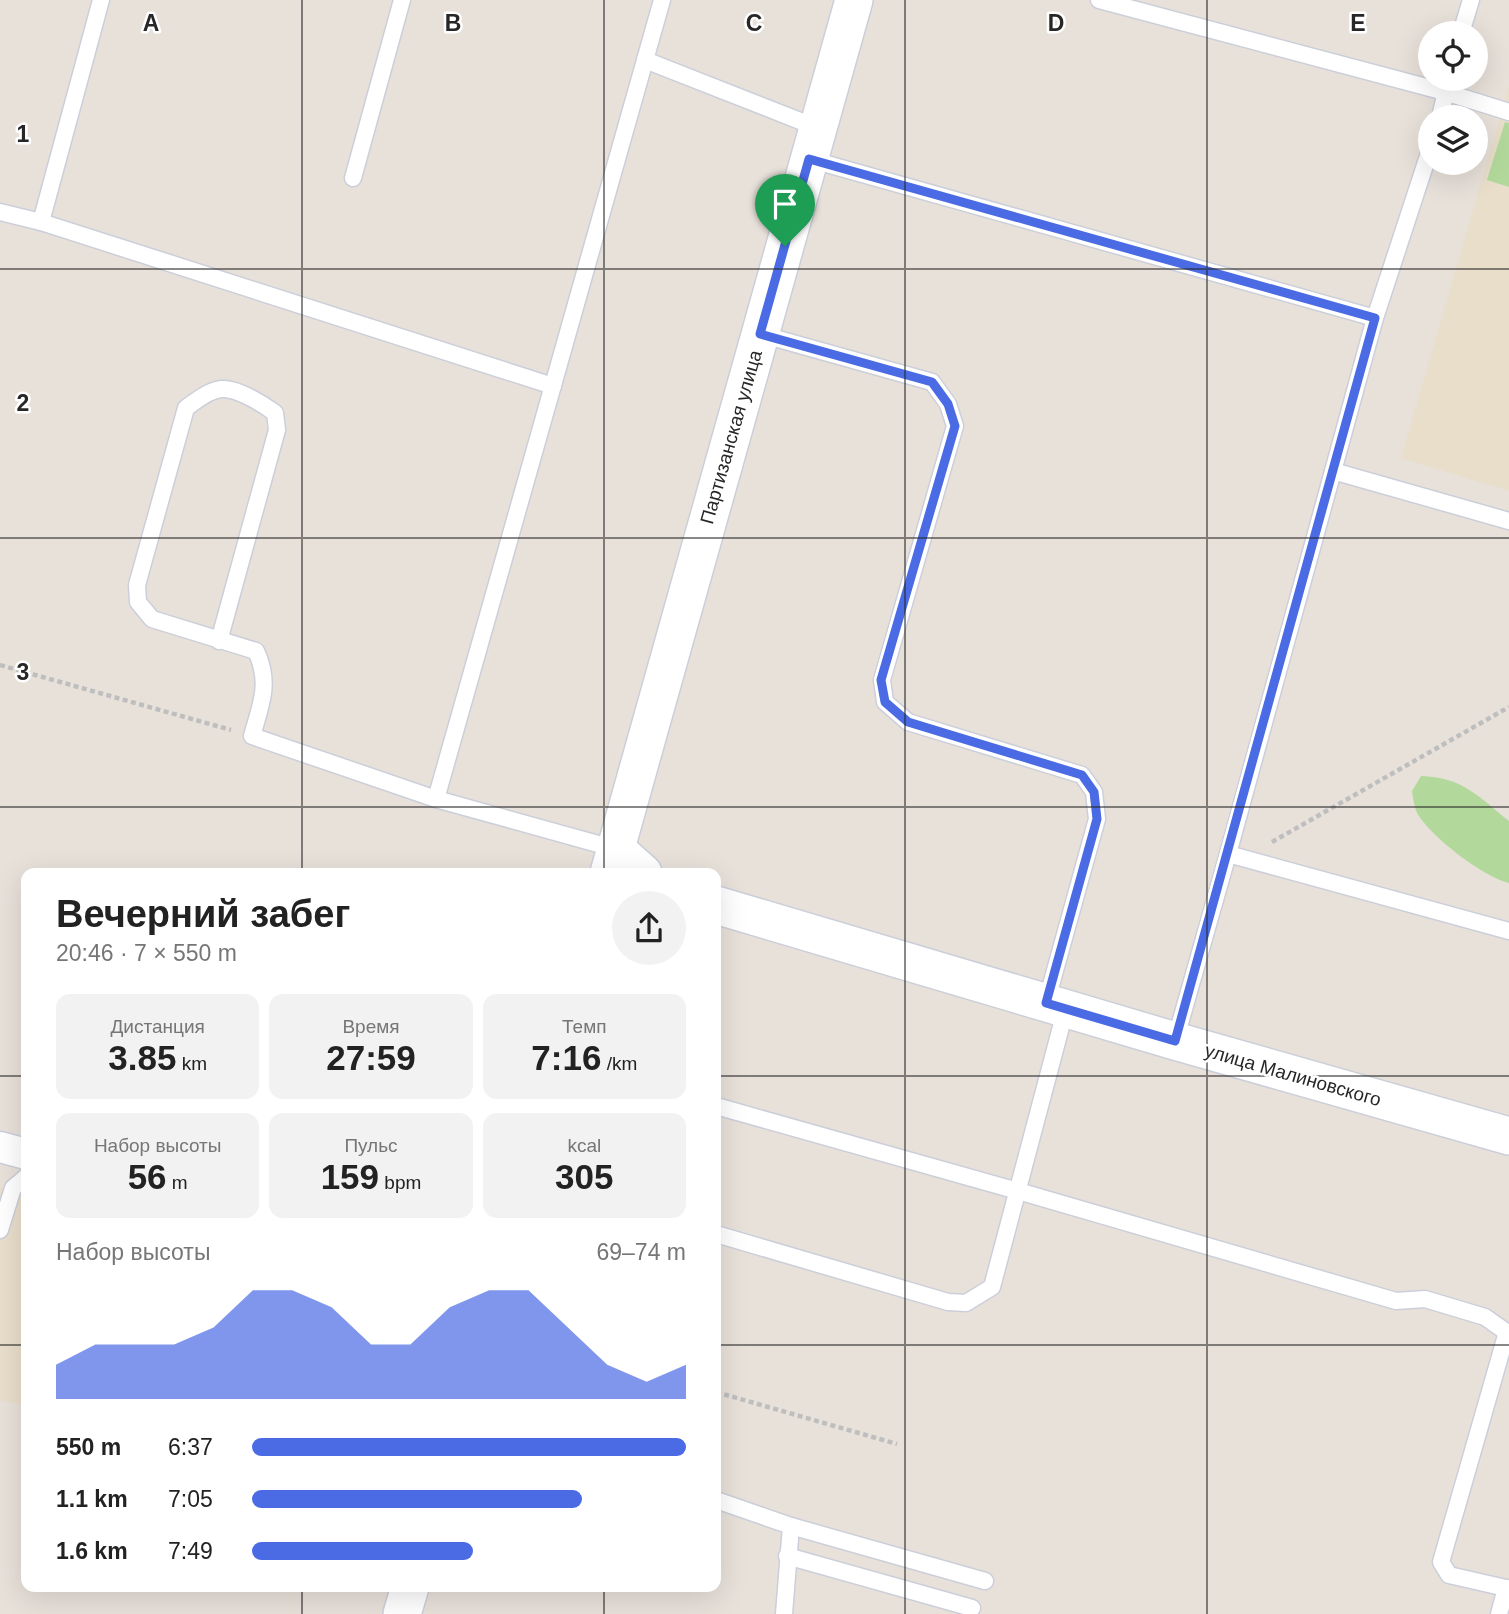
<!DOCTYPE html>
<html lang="ru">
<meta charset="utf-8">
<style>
:root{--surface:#fff;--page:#f2f2f2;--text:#222;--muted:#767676;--accent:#4a6be4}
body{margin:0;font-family:Arial,sans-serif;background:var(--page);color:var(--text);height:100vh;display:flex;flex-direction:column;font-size:26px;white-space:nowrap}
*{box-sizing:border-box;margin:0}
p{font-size:23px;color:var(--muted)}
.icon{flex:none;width:38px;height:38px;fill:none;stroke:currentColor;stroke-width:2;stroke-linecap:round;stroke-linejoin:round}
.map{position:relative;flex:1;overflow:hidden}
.side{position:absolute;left:21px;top:868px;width:700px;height:724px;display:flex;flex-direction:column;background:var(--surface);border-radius:14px;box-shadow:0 7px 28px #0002}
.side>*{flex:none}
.fabs{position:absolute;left:1418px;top:21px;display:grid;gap:14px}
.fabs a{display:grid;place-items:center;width:70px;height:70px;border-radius:50%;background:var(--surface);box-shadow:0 7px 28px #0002;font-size:35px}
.pin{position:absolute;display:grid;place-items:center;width:60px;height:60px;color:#fff;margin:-72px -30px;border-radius:50% 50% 50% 0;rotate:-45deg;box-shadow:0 0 7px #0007}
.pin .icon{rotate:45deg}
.round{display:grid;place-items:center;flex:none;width:74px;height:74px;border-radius:37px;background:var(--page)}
.headline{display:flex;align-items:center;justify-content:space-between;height:119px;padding:0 35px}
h1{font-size:38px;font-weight:700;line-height:52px}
.metrics{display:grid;grid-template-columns:repeat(3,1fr);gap:10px;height:119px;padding:7px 35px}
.metrics div{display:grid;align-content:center;border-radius:14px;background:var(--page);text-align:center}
.metrics b{font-size:35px;font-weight:700}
.metrics small{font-size:19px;font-weight:400}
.metrics p{font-size:19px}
.chart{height:196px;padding:14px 35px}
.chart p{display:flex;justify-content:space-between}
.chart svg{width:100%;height:126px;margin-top:7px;fill:var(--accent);opacity:.7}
ul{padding:0 35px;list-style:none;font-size:23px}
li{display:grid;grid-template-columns:112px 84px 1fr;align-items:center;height:52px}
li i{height:18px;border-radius:9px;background:var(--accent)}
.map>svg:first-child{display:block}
.education{fill:#e8deca}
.green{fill:#b2d99b}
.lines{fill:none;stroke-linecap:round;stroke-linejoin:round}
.service-casing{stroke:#cccfda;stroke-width:19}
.minor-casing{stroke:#cccfda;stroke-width:33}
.tertiary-casing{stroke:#cccfda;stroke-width:40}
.path{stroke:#bebebe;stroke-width:4.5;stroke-dasharray:5 3.5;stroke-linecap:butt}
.service{stroke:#fff;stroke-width:16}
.minor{stroke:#fff;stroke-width:30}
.tertiary{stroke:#fff;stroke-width:37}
.route-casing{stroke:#fff;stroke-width:14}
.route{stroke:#4a6be4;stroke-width:9}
.grid{fill:none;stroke:#272727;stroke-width:2;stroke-opacity:0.55}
.labels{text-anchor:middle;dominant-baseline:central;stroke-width:5;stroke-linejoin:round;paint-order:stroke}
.street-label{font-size:19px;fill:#272727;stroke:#fff}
.grid-label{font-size:23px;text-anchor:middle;font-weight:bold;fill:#272727;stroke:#fff;stroke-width:5;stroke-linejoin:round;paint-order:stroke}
</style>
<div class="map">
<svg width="1509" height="1614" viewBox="0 0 1509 1614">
<rect width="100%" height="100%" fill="#e8e1da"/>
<g class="education">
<polygon points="1509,86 1509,491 1401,458"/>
<polygon points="0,1187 26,1194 26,1406 0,1400"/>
</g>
<g class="green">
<polygon points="1505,122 1509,123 1509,187 1487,180"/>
<path d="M1421,776C1462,777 1478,796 1509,821V883C1483,877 1430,836 1417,813C1414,806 1413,798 1412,791Z"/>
</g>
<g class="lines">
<g class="service-casing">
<g id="service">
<polyline points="1099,0 1445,92 1509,112"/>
<polyline points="1461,33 1471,0"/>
<polyline points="645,60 818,128"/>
<polyline points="1440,117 1449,79"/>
<polyline points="809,159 1375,318 1430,150"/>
<polyline points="353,178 402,0"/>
<polyline points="0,212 41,222 553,386"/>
<polyline points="41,222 101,0"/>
<polyline points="760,334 932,382 948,404 955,426 882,680 885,702 908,722 1082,775 1094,792 1097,819 1046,1003"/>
<polyline points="1333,471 1509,521"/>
<path d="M219,641L277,430L275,413C263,404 240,390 225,389C211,388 196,401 186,408L137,585L138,602L152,619L256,651C271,683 261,704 252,736L436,799L616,849"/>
<polyline points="436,799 662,0"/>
<polyline points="1228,854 1375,318"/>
<polyline points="1175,1041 1228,854 1509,931"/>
<polyline points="716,1106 1018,1191 1396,1301 1425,1299 1485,1317 1509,1334"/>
<polyline points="0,1230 13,1188 26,1177"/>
<polyline points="716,1234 948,1302 966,1303 992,1287 1066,1008"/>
<polyline points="716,1500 791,1526 784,1614"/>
<polyline points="791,1526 985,1581"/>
<polyline points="787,1556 972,1608"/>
<polyline points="1506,1588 1449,1575 1441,1562 1507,1332"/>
<polyline points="1499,1614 1506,1588 1509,1589"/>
</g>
</g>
<g class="minor-casing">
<polyline id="minor" points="0,1147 26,1154"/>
</g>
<g class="tertiary-casing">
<g id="tertiary">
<polyline points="616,849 643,873"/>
<polyline points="609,873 854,0"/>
<polyline points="716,905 1175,1041 1509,1136"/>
<polyline points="402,1614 410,1587"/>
</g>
</g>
<g class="path">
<polyline points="0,665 231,730"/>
<polyline points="1272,842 1509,707"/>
<polyline points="716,1392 897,1444"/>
</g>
<use href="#service" class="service"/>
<use href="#minor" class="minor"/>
<use href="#tertiary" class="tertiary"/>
</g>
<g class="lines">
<g class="route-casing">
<polygon id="route" points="809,159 1375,318 1175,1041 1046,1003 1097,819 1094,792 1082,775 908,722 885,702 881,680 955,426 948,404 932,382 760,334"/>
</g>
<use href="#route" class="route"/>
</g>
<path class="grid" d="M302,0V873M604,0V873M905,0V1614M1207,0V1614M0,269H1509M0,538H1509M0,807H1509M0,1076H26M716,1076H1509M0,1345H26M716,1345H1509M302,1587V1614M604,1587V1614"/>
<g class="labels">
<g class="street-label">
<text transform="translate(731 437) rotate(-74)">Партизанская улица</text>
<text transform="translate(1293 1075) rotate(16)">улица Малиновского</text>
</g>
</g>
<g class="grid-label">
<text x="151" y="31">A</text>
<text x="453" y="31">B</text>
<text x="754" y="31">C</text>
<text x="1056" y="31">D</text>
<text x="1358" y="31">E</text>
<text x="23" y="142">1</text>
<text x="23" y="411">2</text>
<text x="23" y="680">3</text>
</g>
</svg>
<div class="fabs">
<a><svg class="icon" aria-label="locate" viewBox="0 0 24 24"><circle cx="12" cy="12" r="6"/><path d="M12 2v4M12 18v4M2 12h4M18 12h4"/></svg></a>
<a><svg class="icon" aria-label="layers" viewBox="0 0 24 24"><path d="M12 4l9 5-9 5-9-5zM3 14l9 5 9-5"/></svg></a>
</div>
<div class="pin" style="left:785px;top:246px;background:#1e9e55"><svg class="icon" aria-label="arrive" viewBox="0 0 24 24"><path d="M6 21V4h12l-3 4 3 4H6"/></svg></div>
<section class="side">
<div class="headline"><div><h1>Вечерний забег</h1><p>20:46 · 7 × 550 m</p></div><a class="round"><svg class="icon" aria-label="share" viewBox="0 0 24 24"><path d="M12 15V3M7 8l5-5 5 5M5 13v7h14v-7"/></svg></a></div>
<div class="metrics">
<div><p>Дистанция</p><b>3.85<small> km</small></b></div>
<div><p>Время</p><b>27:59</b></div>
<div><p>Темп</p><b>7:16<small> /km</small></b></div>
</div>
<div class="metrics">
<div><p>Набор высоты</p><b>56<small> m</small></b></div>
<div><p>Пульс</p><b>159<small> bpm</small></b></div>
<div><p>kcal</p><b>305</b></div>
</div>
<div class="chart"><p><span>Набор высоты</span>69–74 m</p>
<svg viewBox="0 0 160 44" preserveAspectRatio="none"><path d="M0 44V32L10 25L20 25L30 25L40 19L50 6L60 6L70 12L80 25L90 25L100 12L110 6L120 6L130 19L140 32L150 38L160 32V44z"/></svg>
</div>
<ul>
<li><b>550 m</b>6:37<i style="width:100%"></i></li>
<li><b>1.1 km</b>7:05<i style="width:76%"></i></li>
<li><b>1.6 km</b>7:49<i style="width:51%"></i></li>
</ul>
</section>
</div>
